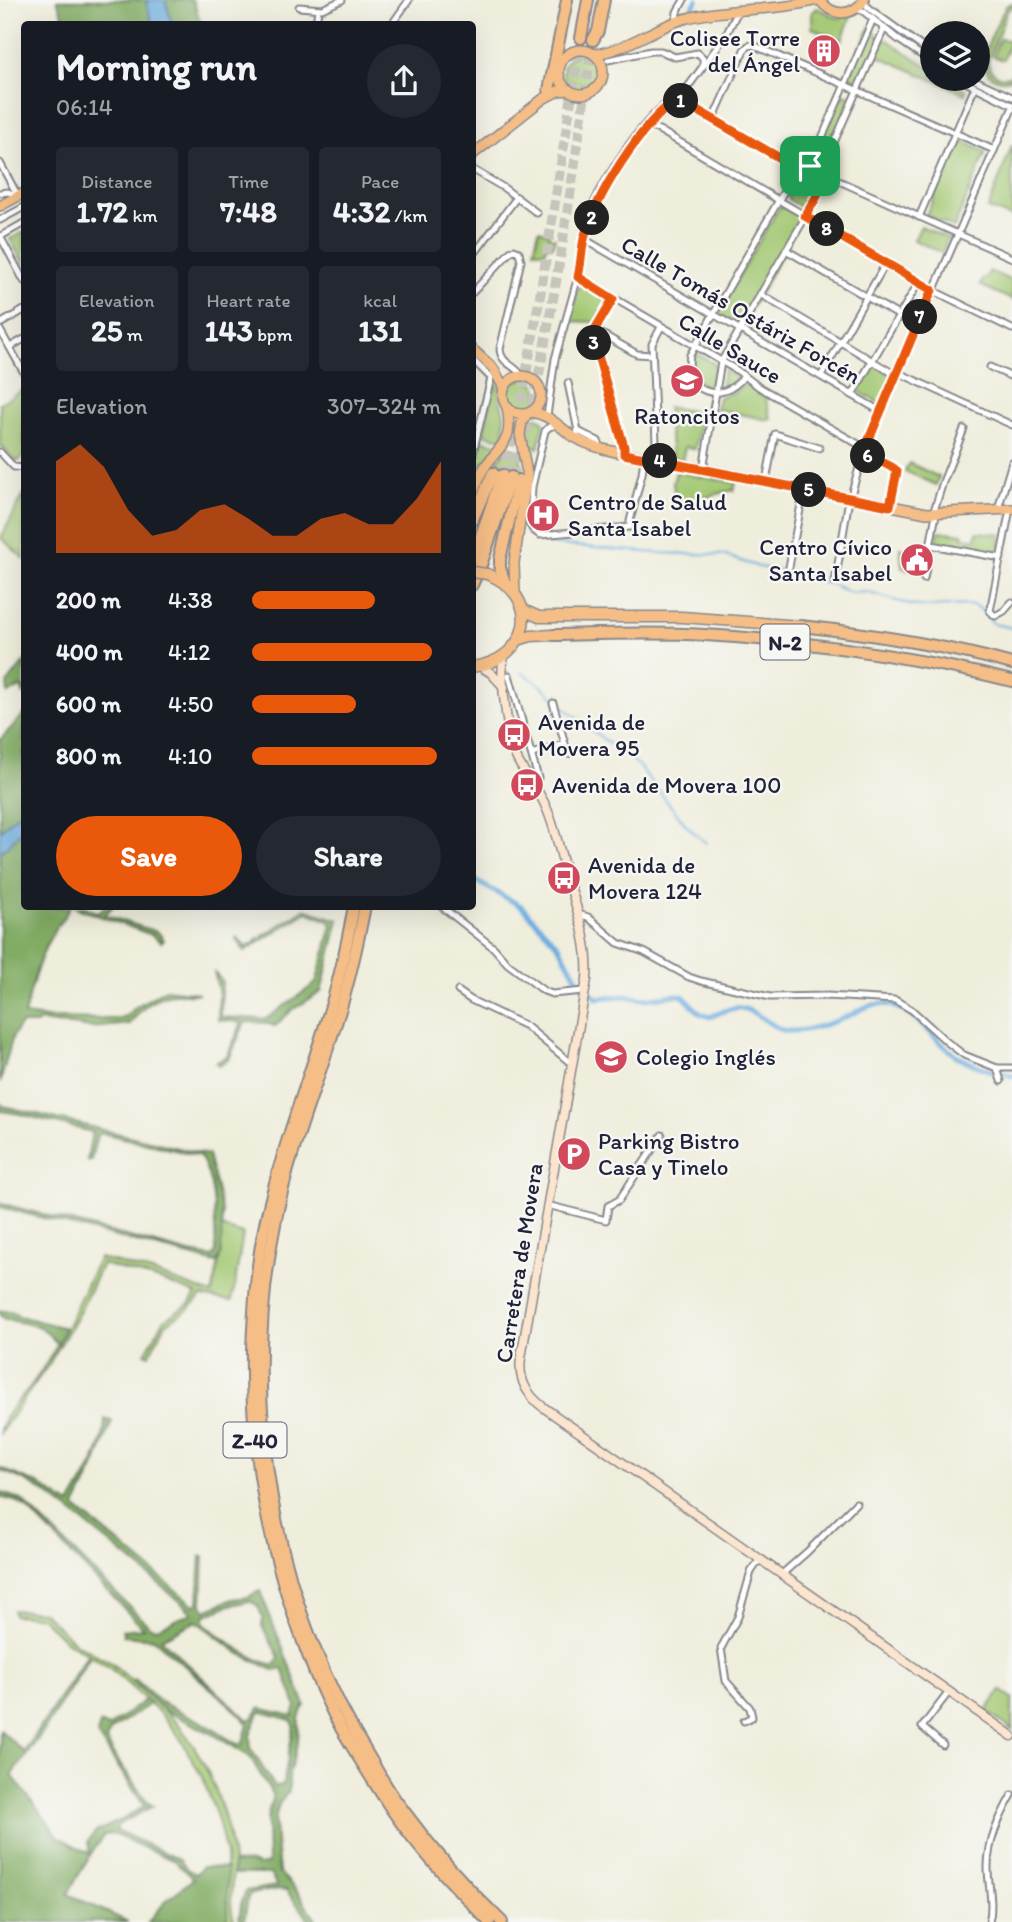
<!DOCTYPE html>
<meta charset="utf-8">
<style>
:root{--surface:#171b24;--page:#242831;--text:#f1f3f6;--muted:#9ea1a6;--accent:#ea580c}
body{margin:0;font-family:Itim,sans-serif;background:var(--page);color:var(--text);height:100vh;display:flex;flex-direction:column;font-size:26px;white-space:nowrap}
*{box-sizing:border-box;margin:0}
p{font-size:23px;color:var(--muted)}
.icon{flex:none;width:38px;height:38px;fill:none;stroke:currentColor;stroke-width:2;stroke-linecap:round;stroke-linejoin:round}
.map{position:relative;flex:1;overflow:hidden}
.drawer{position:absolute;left:21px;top:21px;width:455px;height:889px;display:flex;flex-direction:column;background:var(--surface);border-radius:7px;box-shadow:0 7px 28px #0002}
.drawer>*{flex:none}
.tools{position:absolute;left:920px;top:21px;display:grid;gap:14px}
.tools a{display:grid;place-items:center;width:70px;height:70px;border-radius:50%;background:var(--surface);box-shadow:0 7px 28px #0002;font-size:35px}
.pin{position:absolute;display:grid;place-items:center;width:60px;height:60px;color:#fff;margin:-30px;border-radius:14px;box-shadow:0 4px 10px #0006}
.km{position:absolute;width:35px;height:35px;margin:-18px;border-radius:50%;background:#222;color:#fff;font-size:19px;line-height:35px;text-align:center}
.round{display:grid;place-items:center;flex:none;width:74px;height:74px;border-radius:37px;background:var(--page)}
.headline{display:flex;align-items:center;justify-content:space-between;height:119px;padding:0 35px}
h1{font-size:38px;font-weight:700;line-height:52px}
.stats{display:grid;grid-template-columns:repeat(3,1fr);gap:10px;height:119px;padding:7px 35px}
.stats div{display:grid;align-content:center;border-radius:7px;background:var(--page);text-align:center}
.stats b{font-size:30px;font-weight:700}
.stats small{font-size:19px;font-weight:400}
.stats p{font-size:19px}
.chart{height:196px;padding:14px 35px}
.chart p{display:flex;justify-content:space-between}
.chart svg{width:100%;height:126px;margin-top:7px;fill:var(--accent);opacity:.7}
.button{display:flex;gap:14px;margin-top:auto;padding:14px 35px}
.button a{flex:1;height:80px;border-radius:42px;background:var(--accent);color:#fff;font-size:28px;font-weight:700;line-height:80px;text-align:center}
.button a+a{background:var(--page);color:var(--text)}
ul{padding:0 35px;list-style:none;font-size:23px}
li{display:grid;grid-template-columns:112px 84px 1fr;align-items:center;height:52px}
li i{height:18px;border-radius:9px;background:var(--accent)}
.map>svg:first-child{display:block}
.green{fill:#a2c771;stroke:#627456;stroke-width:2}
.forest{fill:#81ac63;stroke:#52674f;stroke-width:2;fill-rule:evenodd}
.water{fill:#6bade0;stroke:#46688e;stroke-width:2}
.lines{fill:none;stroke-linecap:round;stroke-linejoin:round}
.stream{stroke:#6bade0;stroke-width:2}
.canal{stroke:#6bade0;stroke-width:5}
.motorway-tunnel{stroke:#c6c4bb;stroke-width:10;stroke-dasharray:10 5;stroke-linecap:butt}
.minor-casing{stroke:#88888b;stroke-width:9}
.secondary-casing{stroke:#88888b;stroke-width:11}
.primary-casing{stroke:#88888b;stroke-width:12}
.trunk-casing{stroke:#88888b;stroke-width:13}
.motorway-casing{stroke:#88888b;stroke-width:14}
.minor{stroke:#fff;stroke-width:5}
.secondary{stroke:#fbe5cf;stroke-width:8}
.primary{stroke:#f6be87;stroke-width:9}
.trunk{stroke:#f6be87;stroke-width:10}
.motorway{stroke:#f6be87;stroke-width:10}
.trunk-bridge-casing{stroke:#88888b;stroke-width:13;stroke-linecap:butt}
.trunk-bridge{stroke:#f6be87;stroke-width:10}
.route-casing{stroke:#fff;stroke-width:14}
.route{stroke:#ea580c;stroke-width:9}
.labels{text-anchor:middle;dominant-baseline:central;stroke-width:5;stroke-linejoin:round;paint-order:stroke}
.shield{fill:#f6f6f2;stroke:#626272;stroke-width:2}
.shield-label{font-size:21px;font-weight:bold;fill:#22223b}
.poi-label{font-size:23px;fill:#22223b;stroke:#f6f6f2;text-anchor:start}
.street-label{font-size:23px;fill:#22223b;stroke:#f6f6f2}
</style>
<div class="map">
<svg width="1012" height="1922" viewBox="0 0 1012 1922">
<rect width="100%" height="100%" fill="#f6f6f2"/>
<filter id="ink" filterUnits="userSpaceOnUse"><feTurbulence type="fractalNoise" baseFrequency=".0143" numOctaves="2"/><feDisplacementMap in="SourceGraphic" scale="14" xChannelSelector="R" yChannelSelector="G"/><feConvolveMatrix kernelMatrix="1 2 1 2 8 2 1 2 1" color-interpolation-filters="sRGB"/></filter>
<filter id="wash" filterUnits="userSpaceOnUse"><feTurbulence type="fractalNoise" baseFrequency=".00686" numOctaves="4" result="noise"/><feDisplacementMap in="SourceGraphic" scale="28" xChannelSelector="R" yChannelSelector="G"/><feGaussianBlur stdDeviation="1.57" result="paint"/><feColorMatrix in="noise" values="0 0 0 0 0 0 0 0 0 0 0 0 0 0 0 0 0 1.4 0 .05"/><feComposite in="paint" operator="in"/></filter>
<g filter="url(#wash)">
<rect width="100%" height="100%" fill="#efeddb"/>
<g class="green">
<path d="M1012,3V7L1007,11L988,61C990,74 1000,80 1012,75L1011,79C1003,81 997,81 990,75C975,62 996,27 1003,12L1006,6Z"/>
<polygon points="817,8 837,18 851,16 842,40 812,28 812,13"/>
<polygon points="870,26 880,39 861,82 848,76"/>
<polygon points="1000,38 1010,41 1003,60 993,56"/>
<polygon points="886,39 933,70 933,79 947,79 966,90 965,94 876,55 883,41"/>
<circle cx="581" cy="72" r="18"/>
<polygon points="842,93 852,97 825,159 815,155"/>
<polygon points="959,140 986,152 954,228 926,215"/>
<polygon points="1012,145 1012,217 988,209"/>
<polygon points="798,176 802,176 815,184 816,189 807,207 802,208 789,200 788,195"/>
<polygon points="780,206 802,217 760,294 739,326 717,313"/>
<polygon points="921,226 948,239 942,253 914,240"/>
<polygon points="539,230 549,233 549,237 555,238 553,246 547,244 545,252 534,250"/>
<polygon points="24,232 24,265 10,239"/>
<polygon points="989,271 1012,281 1012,300 980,285 983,278 986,279"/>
<polygon points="582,286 609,302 597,322 569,321 578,288"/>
<path d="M694,352L716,365L712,389C695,385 687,369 694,352Z"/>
<polygon points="874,364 893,376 881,404 858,391"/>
<polygon points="724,370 739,378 730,387 721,389"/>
<path d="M496,379C500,387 499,394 501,403C505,416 506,425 502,439L483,434Z"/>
<circle cx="523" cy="395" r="16"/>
<polygon points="748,382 764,393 771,419 768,420 716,409 719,397 735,392"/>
<polygon points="24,389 24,455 20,460 15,461 0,444 0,403"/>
<polygon points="667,407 709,414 708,418 701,418 695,449 685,447 682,460 672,458"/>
<path d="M534,417L540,418L544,423L538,448L526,445C523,432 522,422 534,417Z"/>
<polygon points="482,440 500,445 484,464 477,462"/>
<polygon points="508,448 519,451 523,470 522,481 489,471"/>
<polygon points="909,463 939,477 936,485 905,471"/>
<path d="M676,472L736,483L734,490C720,492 707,498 693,502C686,504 682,503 676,507L673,483Z"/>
<polygon points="24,493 24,559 1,538"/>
<polygon points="938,531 963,534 963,537 976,539 977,532 1001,534 999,551 995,553 942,544 937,539"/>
<polygon points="900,548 913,552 910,569 902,568"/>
<path d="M220,1227L243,1234L232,1301L201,1296L190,1308L166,1324L149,1355L145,1353L165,1319L189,1304L196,1294L160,1280L102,1264L79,1313L49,1364L0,1433C0,1418 23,1396 32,1384C61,1346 78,1300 99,1258L152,1272L212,1294L221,1253Z"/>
<path d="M13,1610L43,1612L76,1644L110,1662L116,1667C132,1681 148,1695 164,1710C202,1745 225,1803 232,1853C236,1875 226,1904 235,1922H230L227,1919L226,1854L218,1820L203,1779L179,1736L161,1714L110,1668L67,1642L41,1617L14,1615Z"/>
<polygon points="1001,1690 1012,1698 1012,1730 986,1711"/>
</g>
<g class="forest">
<polygon points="57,0 146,0 152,24 66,24"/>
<polygon points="165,0 193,0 201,24 172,24"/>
<polygon points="24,662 24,695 21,687 8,694 7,684"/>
<polygon points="24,714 24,808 0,831 0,740"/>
<path d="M24,829V906L70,907C64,919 55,928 49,940C37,963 31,990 24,1015L47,1018L115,1019L126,1016L137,1006L166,989L199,993C191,996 185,993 176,994C156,994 141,1009 130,1024L91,1028L41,1021L36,1024H21L13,1036L0,1083V853Z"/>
<polygon points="74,907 86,907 98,913 105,907 112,907 105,915 158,932 164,940 161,942 152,935"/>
<polygon points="304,909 339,920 321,992 292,1010 275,1026 266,1023 245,1022 229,1059 219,1066 216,1063 227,1056 239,1030 240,1022 218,1020 219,994 214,971 222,981 221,1017 266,1019 316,983 332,925 329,921 307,912 245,951 236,939 238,937 246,947"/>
<path d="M0,1103L3,1106L25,1111L208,1155L222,1212L221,1253L217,1263L0,1207V1203L190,1253L213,1257L216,1252C214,1220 217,1185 200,1156L101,1133L97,1135L91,1160L87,1161L92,1132L20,1114L0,1111Z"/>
<polygon points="0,1311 11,1311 19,1316 65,1328 58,1344 41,1327 5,1319 0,1315"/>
<path d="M105,1419L112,1421L95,1466L75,1507L195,1606L198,1603L201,1556H204L202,1604L205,1610L233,1599L248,1597L260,1591L305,1705L299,1718L298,1743L289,1773V1791L279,1804L275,1819L276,1842L279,1872L295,1889L318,1922H311L286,1890L279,1889L250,1894L248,1897L244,1922H239L241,1904L246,1891L277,1886L270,1874H234L233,1863L248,1862L259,1866L268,1864L267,1819L273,1795L250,1757L211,1733L164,1710L132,1681L135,1679L162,1703L202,1722L235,1743L242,1745L248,1725L241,1715L154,1639L124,1636L122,1630L143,1628L27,1508L18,1502L0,1497V1492L22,1500L150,1627L157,1628L192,1613L181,1602C156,1581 130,1560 105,1539C75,1516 37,1480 0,1471V1468L38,1484L70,1505C84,1480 105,1449 105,1419ZM250,1601L258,1606L263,1619L262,1626L279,1657L275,1665C251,1661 223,1638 204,1623V1616L227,1606ZM196,1621L240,1654L275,1671L283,1669L296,1706L293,1716L259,1708L253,1718L248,1720L161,1639ZM262,1712L291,1720L294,1725L283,1785L275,1787L251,1749L250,1736L259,1713Z"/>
<polygon points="87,1656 90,1657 46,1727 20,1765 17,1766 12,1775 59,1837 90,1854 88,1841 95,1832 123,1819 144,1806 97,1734 100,1724 109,1727 145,1700 150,1704 111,1730 106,1739 113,1753 147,1802 153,1806 118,1825 116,1830 180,1860 187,1869 196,1874 202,1867 227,1868 227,1919 214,1922 148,1922 168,1899 193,1879 175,1861 113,1834 104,1835 90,1855 68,1894 128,1922 0,1922 0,1730 24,1752"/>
</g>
<g class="water">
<polygon points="146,0 165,0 172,24 152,24"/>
<polygon points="24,808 24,829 0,853 0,831"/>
</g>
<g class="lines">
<g class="stream">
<polyline points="548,544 657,553 723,555 759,567 791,572 833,585 851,593 866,592 911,605 925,607 972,605 979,608 994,624 1012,628"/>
<polyline points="522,672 542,686 567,710 602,738 636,763 687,826 706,843"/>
</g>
<g class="canal">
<polyline points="691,10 697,0"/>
<path d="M472,879L521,906L559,946L580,984L597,998L624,996L644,999L676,995L683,996L701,1014L710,1017C739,1004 741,1004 768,1022C775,1026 779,1030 787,1031C807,1032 826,1025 844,1018C858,1012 868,1003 884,1004C915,1007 932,1040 957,1056C967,1062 980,1067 991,1071C998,1073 1005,1073 1012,1076"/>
</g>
</g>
</g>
<g filter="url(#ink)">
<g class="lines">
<g class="motorway-tunnel">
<polyline points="502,475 521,403 540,296 581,38"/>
<path d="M511,477C530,427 539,374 549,321C566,228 579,134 593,40"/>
</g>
<g class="minor-casing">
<g id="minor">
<polyline points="864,0 867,6 874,12 933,55"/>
<polyline points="299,7 322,9 342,0"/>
<polyline points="856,9 863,11 899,40 933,63"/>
<polyline points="676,22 677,12 684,0"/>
<polyline points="316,24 318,9"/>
<polyline points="392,24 409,0"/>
<polyline points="608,60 651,51 661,51 675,57 698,53 703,58 703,66"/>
<polyline points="959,79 1012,105"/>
<polyline points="973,79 1012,97"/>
<path d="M678,99C651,100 578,213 584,239L880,411"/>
<polyline points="678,99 794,167 807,172"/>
<polyline points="713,119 744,50 748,46 753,45 994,150"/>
<polyline points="648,126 659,130 932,290 1012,329"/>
<polyline points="0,163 18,196"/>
<circle cx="814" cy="172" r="7"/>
<polyline points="810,166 873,19"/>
<polyline points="472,169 504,188 537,213"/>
<polyline points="821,172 884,29"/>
<polyline points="821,173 1012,258"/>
<polyline points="0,193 8,192 18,196"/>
<polyline points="919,217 975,87"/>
<polyline points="0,220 24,207"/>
<polyline points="0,236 24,281"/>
<polyline points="1,236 24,223"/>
<polyline points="786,250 917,326"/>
<polyline points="472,257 517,197"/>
<polyline points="578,277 738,371 759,387 865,448"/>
<path d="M472,293L510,252L514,250L519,252L521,261L500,349C501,364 514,364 521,375"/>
<polyline points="760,294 896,375"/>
<polyline points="613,299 597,326 593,338 624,447 624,454"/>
<polyline points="0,324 24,310"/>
<polyline points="0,330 24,373"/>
<polyline points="595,330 637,354 652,355"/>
<polyline points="10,347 24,339"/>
<polyline points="472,359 491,378 472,457"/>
<polyline points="990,367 1012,377"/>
<polyline points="897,372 1012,425"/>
<path d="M744,376C722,406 683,393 690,355L791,179L794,175L802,171"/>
<polyline points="821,376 886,263"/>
<polyline points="568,383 578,431 575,437"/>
<polyline points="852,395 919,282"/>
<polyline points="547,416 555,359 579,273 584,239 595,211 612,176 631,148 649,127 682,95 726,35 738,11"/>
<polyline points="557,425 549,427 545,431 532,487 530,525 533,530 540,535 630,527 630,521 642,474 644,458"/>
<polyline points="578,431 598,441 602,449"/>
<path d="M864,451C873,461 887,462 897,471L890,506"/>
<polyline points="0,452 14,467 22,468 24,465"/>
<polyline points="654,460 656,443 652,344 661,327"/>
<polyline points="703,469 721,362 820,192 822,183 821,174"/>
<polyline points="766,481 775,434 819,448"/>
<polyline points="998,509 1012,462"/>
<polyline points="1010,509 990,611 995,616 1004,611 1012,602"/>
<polyline points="933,514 943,482 964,429"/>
<polyline points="931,545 1001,558"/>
<polyline points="789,567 804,489"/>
<polyline points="924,579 936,514"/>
<polyline points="835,582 848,505 864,451 1012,109"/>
<polyline points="509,675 538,778"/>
<polyline points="553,703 568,754"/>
<polyline points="532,754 565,744"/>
<polyline points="441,906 494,948 508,964 544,991 552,994 584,991"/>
<polyline points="578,914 588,917 618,943 644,952 689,977 701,981 770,997 827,996 895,1000 912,1010 947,1042 964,1055 997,1068 1012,1068"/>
<polyline points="458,991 471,1000 526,1026 572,1064"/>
<polyline points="997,1068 1001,1081"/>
<polyline points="547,1205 606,1220 608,1206 619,1200 662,1135"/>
<polyline points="782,1574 807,1552 856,1503"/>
<polyline points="744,1721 752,1717 750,1708 726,1681 721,1648 738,1617 751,1572 760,1559"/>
<polyline points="943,1745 922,1727 949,1692"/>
<path d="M989,1922C994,1904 988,1886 988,1867C988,1841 999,1818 1012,1795"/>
</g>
</g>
<g class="secondary-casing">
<g id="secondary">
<path d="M504,656C499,674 508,739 516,757C524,775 539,789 546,807C555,827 559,849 565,869C575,905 590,941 587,979L521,1358C518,1379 526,1394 543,1407L1012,1736"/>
<polyline points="480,666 491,673 504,687"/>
</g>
</g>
<g class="primary-casing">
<g id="primary">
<path d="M820,0C832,17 852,17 864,0"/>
<circle cx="581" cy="72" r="22"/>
<path d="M594,54C627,50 653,28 684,19C728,7 774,12 817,0"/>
<polyline points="472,155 543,99 558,91 569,90"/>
<polyline points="0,206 24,193"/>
<polyline points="472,349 493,368 504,388"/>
<circle cx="522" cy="395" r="19"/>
<path d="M531,412C549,414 559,427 574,437C587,445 601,449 616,452L927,513L1012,509"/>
<path d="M472,495C476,486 479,477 484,468C501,443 514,443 507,407"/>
<polyline points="515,593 514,563 527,474 520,434 522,422 527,414"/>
</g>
</g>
<g class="trunk-casing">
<g id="trunk">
<polyline points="523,610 539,617 682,617 801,626"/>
<polyline points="518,640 531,636 554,635"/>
<path d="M472,667C531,660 544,596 487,574"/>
</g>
</g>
<g class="motorway-casing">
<g id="motorway">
<polyline points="581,38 588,0"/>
<polyline points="593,40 598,31 604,0"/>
<polyline points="549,90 567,0"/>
<polyline points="472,521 493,473"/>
<polyline points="472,561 502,475"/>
<polyline points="505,583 500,568 500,559 519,480"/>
<polyline points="472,585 481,565 511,477"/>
<path d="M801,626C872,634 944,645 1012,664"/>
<path d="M554,635C604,634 654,632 705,635C808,641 911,656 1012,681"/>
<path d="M354,906C347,944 339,982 327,1019C306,1087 280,1153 265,1224C256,1265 254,1308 252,1349C250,1453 269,1554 306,1650C316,1677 328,1705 342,1730C358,1757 375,1784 392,1810C420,1851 455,1886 489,1922"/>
<path d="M365,906C358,942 350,979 339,1014C318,1082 290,1148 276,1219C238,1403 272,1600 371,1760C380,1775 389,1792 400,1806C430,1847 465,1887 502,1922"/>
</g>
</g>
<use href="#minor" class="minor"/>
<use href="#secondary" class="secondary"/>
<use href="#primary" class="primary"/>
<use href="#trunk" class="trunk"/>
<use href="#motorway" class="motorway"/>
<g class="trunk-bridge-casing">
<polyline id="trunk-bridge" points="472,572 487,574"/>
</g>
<use href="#trunk-bridge" class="trunk-bridge"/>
</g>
</g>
<g class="lines" filter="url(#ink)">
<g class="route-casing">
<path id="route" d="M678,99L802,171L807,172L811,165H817C830,182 814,201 805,216L932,290L864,451C873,461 887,462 897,471L890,506L624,454V447L593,338L597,326L613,299L578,277C581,265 581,252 584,239C592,201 644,119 678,99Z"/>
</g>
<use href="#route" class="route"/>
</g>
<defs>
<g id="building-disc" transform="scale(1.75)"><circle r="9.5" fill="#d1495b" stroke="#f6f6f2"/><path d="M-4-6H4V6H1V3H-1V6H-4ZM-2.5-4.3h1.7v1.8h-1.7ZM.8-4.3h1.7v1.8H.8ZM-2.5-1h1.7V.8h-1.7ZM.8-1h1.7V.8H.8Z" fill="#fff"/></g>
<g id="school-disc" transform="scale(1.75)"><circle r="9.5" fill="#d1495b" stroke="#f6f6f2"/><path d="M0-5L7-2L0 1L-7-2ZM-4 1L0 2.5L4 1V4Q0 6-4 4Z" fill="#fff"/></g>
<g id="hospital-disc" transform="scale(1.75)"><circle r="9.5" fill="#d1495b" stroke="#f6f6f2"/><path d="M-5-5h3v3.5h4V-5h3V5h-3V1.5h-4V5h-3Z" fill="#fff"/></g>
<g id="civic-disc" transform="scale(1.75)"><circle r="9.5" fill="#d1495b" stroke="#f6f6f2"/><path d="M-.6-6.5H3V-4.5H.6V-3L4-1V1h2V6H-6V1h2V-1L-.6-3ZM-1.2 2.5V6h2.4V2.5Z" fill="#fff"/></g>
<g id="bus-disc" transform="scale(1.75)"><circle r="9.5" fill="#d1495b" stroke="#f6f6f2"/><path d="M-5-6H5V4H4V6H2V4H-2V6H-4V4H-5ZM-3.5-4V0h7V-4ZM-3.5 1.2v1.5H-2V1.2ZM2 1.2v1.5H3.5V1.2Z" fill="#fff"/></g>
<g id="parking-disc" transform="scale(1.75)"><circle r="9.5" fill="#d1495b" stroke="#f6f6f2"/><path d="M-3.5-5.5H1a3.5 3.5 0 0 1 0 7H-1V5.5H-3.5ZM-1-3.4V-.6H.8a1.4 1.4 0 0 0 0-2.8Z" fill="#fff"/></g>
</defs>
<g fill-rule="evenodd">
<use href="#building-disc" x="824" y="51"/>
<use href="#school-disc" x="687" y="381"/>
<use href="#hospital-disc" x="543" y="515"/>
<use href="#civic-disc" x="917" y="560"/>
<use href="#bus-disc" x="514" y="735"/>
<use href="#bus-disc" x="527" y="785"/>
<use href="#bus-disc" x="564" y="878"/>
<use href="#school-disc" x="611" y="1057"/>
<use href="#parking-disc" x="574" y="1154"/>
</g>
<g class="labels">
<g class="shield">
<rect x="760.5" y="624.5" width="49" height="35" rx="5"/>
<rect x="223.5" y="1422.5" width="63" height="35" rx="5"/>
</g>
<g class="shield-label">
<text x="785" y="642">N-2</text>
<text x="255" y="1440">Z-40</text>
</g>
<g class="poi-label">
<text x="800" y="38" text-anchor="end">Colisee Torre<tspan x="800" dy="26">del Ángel</tspan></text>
<text x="687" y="416" text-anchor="middle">Ratoncitos</text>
<text x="568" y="502">Centro de Salud<tspan x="568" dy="26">Santa Isabel</tspan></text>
<text x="892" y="547" text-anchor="end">Centro Cívico<tspan x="892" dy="26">Santa Isabel</tspan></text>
<text x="538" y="722">Avenida de<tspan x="538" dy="26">Movera 95</tspan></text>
<text x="552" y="785">Avenida de Movera 100</text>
<text x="588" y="865">Avenida de<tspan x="588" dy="26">Movera 124</tspan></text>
<text x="636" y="1057">Colegio Inglés</text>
<text x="598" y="1141">Parking Bistro<tspan x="598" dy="26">Casa y Tinelo</tspan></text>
</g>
<g class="street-label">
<text transform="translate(741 310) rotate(30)">Calle Tomás Ostáriz Forcén</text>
<text transform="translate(730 348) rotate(31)">Calle Sauce</text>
<text transform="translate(519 1263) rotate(-81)">Carretera de Movera</text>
</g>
</g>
</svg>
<div class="tools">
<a><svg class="icon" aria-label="layers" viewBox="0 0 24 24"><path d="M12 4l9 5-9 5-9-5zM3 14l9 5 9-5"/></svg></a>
</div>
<div class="pin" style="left:810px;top:166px;background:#1e9e55"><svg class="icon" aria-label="arrive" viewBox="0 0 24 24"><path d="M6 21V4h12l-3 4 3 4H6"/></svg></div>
<b class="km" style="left:681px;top:101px">1</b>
<b class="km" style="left:592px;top:218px">2</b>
<b class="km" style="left:594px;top:343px">3</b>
<b class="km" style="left:660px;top:461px">4</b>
<b class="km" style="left:809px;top:490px">5</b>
<b class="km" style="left:868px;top:456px">6</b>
<b class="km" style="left:920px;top:317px">7</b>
<b class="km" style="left:827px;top:229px">8</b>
<section class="drawer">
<div class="headline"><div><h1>Morning run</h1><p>06:14</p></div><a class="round"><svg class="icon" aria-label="share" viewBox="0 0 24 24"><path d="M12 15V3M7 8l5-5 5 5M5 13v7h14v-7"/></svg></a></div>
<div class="stats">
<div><p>Distance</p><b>1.72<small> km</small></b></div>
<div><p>Time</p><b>7:48</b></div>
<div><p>Pace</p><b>4:32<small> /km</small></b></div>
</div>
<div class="stats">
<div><p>Elevation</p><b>25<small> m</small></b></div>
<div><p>Heart rate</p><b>143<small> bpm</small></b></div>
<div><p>kcal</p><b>131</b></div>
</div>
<div class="chart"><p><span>Elevation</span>307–324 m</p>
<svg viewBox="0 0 160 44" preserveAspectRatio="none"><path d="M0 44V12L10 6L20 14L30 29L40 38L50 36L60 29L70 27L80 32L90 38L100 38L110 32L120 30L130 34L140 34L150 25L160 12V44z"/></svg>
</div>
<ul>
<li><b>200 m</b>4:38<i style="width:65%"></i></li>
<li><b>400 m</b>4:12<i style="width:95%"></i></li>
<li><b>600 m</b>4:50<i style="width:55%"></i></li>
<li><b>800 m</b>4:10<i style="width:98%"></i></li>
</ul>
<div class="button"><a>Save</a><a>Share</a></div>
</section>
</div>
